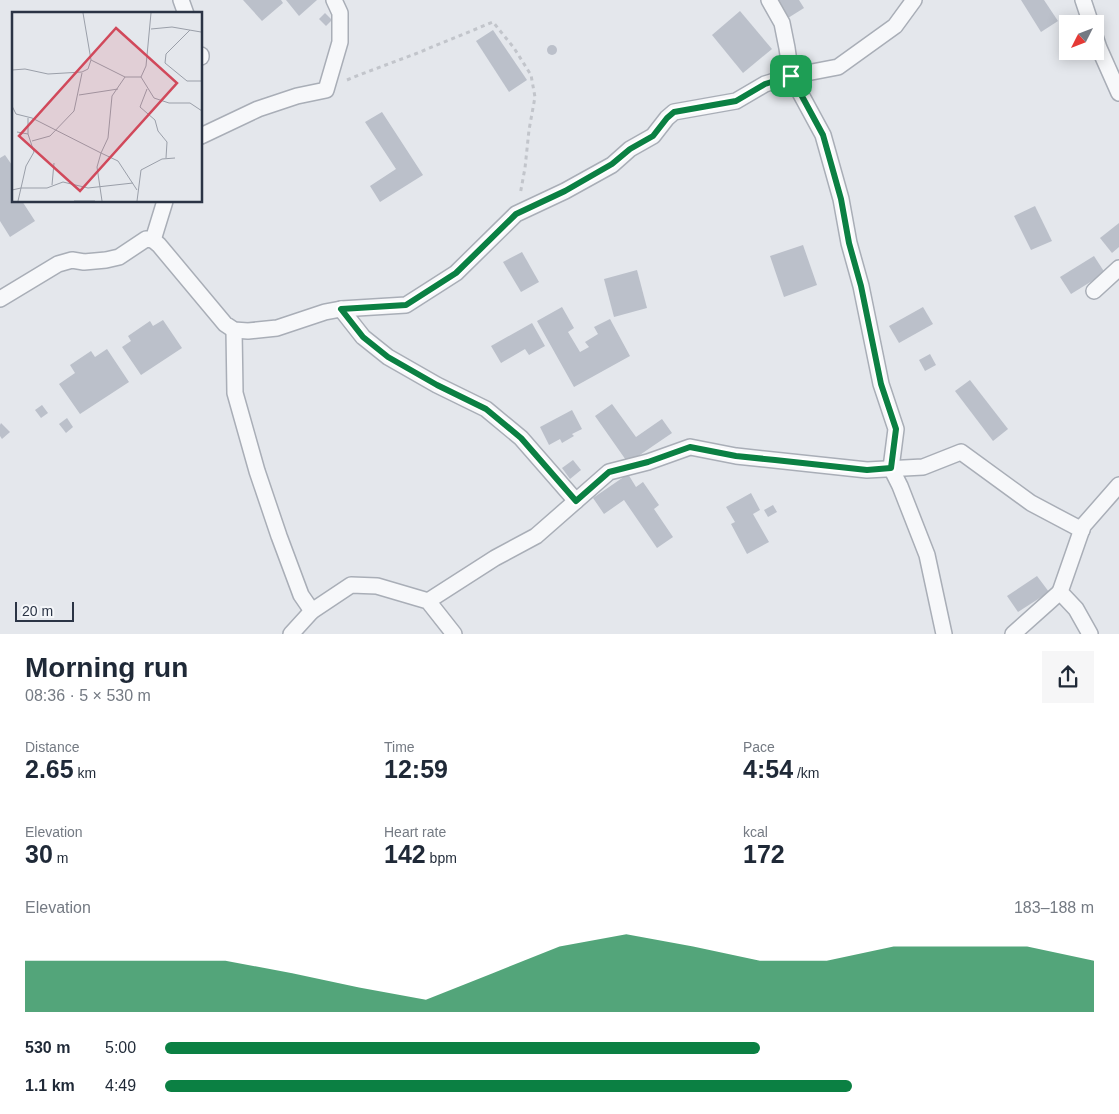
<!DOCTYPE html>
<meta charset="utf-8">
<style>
:root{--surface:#fff;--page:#f6f6f7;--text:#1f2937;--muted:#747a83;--accent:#0b8043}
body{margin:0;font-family:Arial,sans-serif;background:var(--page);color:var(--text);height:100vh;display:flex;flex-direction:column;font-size:19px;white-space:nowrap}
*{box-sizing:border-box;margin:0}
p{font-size:16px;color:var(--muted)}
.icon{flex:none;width:28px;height:28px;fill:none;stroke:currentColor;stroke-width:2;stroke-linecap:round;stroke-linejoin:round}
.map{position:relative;height:634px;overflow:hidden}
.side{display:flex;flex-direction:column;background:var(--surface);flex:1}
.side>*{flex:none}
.needle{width:32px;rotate:228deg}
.controls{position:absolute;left:1059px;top:15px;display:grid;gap:10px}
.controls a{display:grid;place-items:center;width:45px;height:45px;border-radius:0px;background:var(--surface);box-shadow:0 2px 12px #0003;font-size:25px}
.scale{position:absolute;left:15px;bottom:12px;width:59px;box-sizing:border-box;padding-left:5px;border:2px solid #2b3445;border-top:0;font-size:14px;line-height:18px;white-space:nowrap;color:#2b3445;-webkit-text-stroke:4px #f4f6f9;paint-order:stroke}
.pin{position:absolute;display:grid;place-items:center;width:42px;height:42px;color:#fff;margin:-21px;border-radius:10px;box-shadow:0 2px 8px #0006}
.round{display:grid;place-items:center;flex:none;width:52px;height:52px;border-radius:0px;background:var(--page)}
.headline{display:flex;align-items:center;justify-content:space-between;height:85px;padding:0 25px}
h1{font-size:28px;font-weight:800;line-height:38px}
.stats{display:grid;grid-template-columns:repeat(3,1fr);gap:8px;height:85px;padding:5px 25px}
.stats div{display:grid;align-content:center}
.stats b{font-size:25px;font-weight:800}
.stats small{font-size:14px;font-weight:400}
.stats p{font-size:14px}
.chart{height:140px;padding:10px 25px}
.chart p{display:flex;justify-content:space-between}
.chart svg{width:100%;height:90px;margin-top:5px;fill:var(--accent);opacity:.7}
ul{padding:0 25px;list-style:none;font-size:16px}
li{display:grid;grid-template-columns:80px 60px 1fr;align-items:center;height:38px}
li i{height:12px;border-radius:6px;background:var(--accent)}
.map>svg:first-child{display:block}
.building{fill:#bbc0ca}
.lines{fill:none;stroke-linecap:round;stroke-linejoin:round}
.street-casing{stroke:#a9aeb7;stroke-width:18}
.path{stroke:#c2c5cb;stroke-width:3;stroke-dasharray:4 4;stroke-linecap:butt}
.street{stroke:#f7f8fa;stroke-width:15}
.route-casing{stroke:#fff;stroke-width:10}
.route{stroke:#0b8043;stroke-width:6}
.inset-road{fill:none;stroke:#9a9fa9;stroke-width:1}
.view{fill:#d1495b;fill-opacity:0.15;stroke:#d1495b;stroke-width:2.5}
.inset-edge{fill:none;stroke:#2b3445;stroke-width:2.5}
</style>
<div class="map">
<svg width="1119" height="634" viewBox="0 0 1119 634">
<rect width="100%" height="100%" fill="#e4e7ec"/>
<g class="building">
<polygon points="243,0 281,0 283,3 262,21"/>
<polygon points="286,0 317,0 299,16"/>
<polygon points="776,0 799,0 804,8 788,18"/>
<polygon points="1021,0 1044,0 1058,21 1041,32"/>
<polygon points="740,11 772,49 743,73 712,35"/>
<polygon points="325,13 332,20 326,26 319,19"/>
<polygon points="493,30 527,80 509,92 476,41"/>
<circle cx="552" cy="50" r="5"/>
<polygon points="382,112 423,175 380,202 370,186 396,169 365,122"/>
<polygon points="5,155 14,168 14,192 11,193 14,197 14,201 22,201 35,221 10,237 0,221 0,158"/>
<polygon points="1035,206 1052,241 1031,250 1014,216"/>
<polygon points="1119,223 1119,247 1112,253 1100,238"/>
<polygon points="803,245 817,285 784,297 770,256"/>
<polygon points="522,252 539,282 521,292 503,262"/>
<polygon points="1094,256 1105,273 1071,294 1060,277"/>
<polygon points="637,270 647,308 614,317 604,279"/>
<polygon points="562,307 574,328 568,332 580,352 589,347 585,342 598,334 594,327 610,319 630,356 574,387 537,321"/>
<polygon points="923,307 933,324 899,343 889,326"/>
<polygon points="163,320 182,348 141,375 122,347 131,341 128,336 150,321 153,326"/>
<polygon points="532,323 545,346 529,355 525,349 501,363 491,346"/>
<polygon points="107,349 129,382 80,414 59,384 75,373 70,365 91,351 95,357"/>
<polygon points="930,354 936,365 925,371 919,360"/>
<polygon points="970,380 1008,429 993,441 955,391"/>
<polygon points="612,404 636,437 662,419 672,433 628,463 595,416"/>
<polygon points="42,405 48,413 41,418 35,410"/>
<polygon points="572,410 582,429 572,434 574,436 562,443 560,439 549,445 540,427"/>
<polygon points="67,418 73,427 66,433 59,424"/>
<polygon points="1,423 10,432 2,439 0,436 0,425"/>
<polygon points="573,460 581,470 570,479 562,468"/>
<polygon points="628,474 636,487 643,482 659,505 654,509 673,537 657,548 624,500 604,514 593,498"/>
<polygon points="751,493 760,510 753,514 769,542 747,554 731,524 735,522 726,507"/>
<polygon points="773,505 777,512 768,517 764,510"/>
<polygon points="1037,576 1049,592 1018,612 1007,596"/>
</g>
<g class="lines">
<g class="street-casing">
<g id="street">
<polyline points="181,0 186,14"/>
<polyline points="914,0 895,26 838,67 791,76 823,135 841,199 849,243 861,286 881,384 896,429 891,468 900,486 927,555 944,634"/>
<polyline points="1083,0 1091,24"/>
<polyline points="1095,36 1099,48 1119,93"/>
<polyline points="201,55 201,57"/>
<polyline points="201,136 258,109 297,96 326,90 340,42 340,13 334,0"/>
<polyline points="153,240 165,201"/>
<polyline points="1094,291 1119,268"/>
<polyline points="0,299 58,264 72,260 84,262 106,260 119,257 146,239 153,240 159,245 225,324 234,330 248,331 277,328 325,312 341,309 406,305 456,273 516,214 565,191 612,165 630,149 653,136 667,118 674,112 736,101 765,84 791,76 787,48 782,23 769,0"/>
<polyline points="341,309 363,337 388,357 437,385 486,409 521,438 576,501"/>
<polyline points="234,330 235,393 257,471 279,536 301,595 312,611"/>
<polyline points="428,601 495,558 536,536 609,472 648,462 690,447 736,456 867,470 923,467 961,452 1031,503 1082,530"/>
<polyline points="291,634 312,611 351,585 377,586 428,601 454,634"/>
<polyline points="1013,634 1060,592"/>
<polyline points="1090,634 1076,609 1060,592 1083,526 1119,485"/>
</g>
</g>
<polyline class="path" points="347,80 359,75 415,54 493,22 514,48 531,75 535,97 529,130 525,168 520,195"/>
<use href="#street" class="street"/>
</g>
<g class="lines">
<g class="route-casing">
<polygon id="route" points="791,76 823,135 841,199 849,243 861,286 881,384 896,429 891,468 867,470 775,460 736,456 690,447 648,462 609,472 576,501 521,438 486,409 437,385 388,357 363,337 341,309 406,305 456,273 516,214 565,191 612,164 630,149 653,136 667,118 674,112 736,101 765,84"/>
</g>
<use href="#route" class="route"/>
</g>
<g transform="translate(12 12)">
<rect width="190" height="190" fill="#e4e7ec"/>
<path class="inset-road" d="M139,17L160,15L189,20M178,18L154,42L153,51L175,69H190M79,48L113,65M0,58V94L4,102L20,106L89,141L85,155L90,189M0,58L13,57L36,62L70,60L76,57L79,48L71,1M129,65L142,86L157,91H178L190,99M135,77L128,95L143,108L146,119L155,130L154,146M67,83L106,77M16,122V106M20,129L38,124L62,99L70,61M40,173L42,151M0,178L9,176L14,154L22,140L16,122L5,120M125,178L106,149L89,141L96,126L100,84L113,65H129L134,54L139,1M6,189L9,176H35L51,170L76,176L121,171M62,189H83M125,189L129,158L150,147L163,146"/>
<path class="view" d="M104,16L165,71L68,179L7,124Z"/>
<rect width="190" height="190" class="inset-edge"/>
</g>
</svg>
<div class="controls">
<a><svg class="needle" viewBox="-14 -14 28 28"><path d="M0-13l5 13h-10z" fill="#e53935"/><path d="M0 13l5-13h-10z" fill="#747a83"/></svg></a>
</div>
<div class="scale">20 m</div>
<div class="pin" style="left:791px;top:76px;background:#1e9e55"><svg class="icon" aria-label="arrive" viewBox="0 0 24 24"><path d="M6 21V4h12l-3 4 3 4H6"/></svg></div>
</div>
<section class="side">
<div class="headline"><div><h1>Morning run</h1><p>08:36 · 5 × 530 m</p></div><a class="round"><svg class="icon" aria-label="share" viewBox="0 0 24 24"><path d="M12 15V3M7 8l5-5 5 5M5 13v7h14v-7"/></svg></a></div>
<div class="stats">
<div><p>Distance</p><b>2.65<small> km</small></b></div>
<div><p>Time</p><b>12:59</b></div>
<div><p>Pace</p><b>4:54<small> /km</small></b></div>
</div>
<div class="stats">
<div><p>Elevation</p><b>30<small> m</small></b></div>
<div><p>Heart rate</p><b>142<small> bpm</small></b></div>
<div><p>kcal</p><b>172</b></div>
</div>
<div class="chart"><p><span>Elevation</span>183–188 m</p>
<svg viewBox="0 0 160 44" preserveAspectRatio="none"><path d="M0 44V19L10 19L20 19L30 19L40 25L50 32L60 38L70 25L80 12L90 6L100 12L110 19L120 19L130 12L140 12L150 12L160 19V44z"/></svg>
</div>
<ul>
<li><b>530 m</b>5:00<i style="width:64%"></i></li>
<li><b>1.1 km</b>4:49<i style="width:74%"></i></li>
</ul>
</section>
